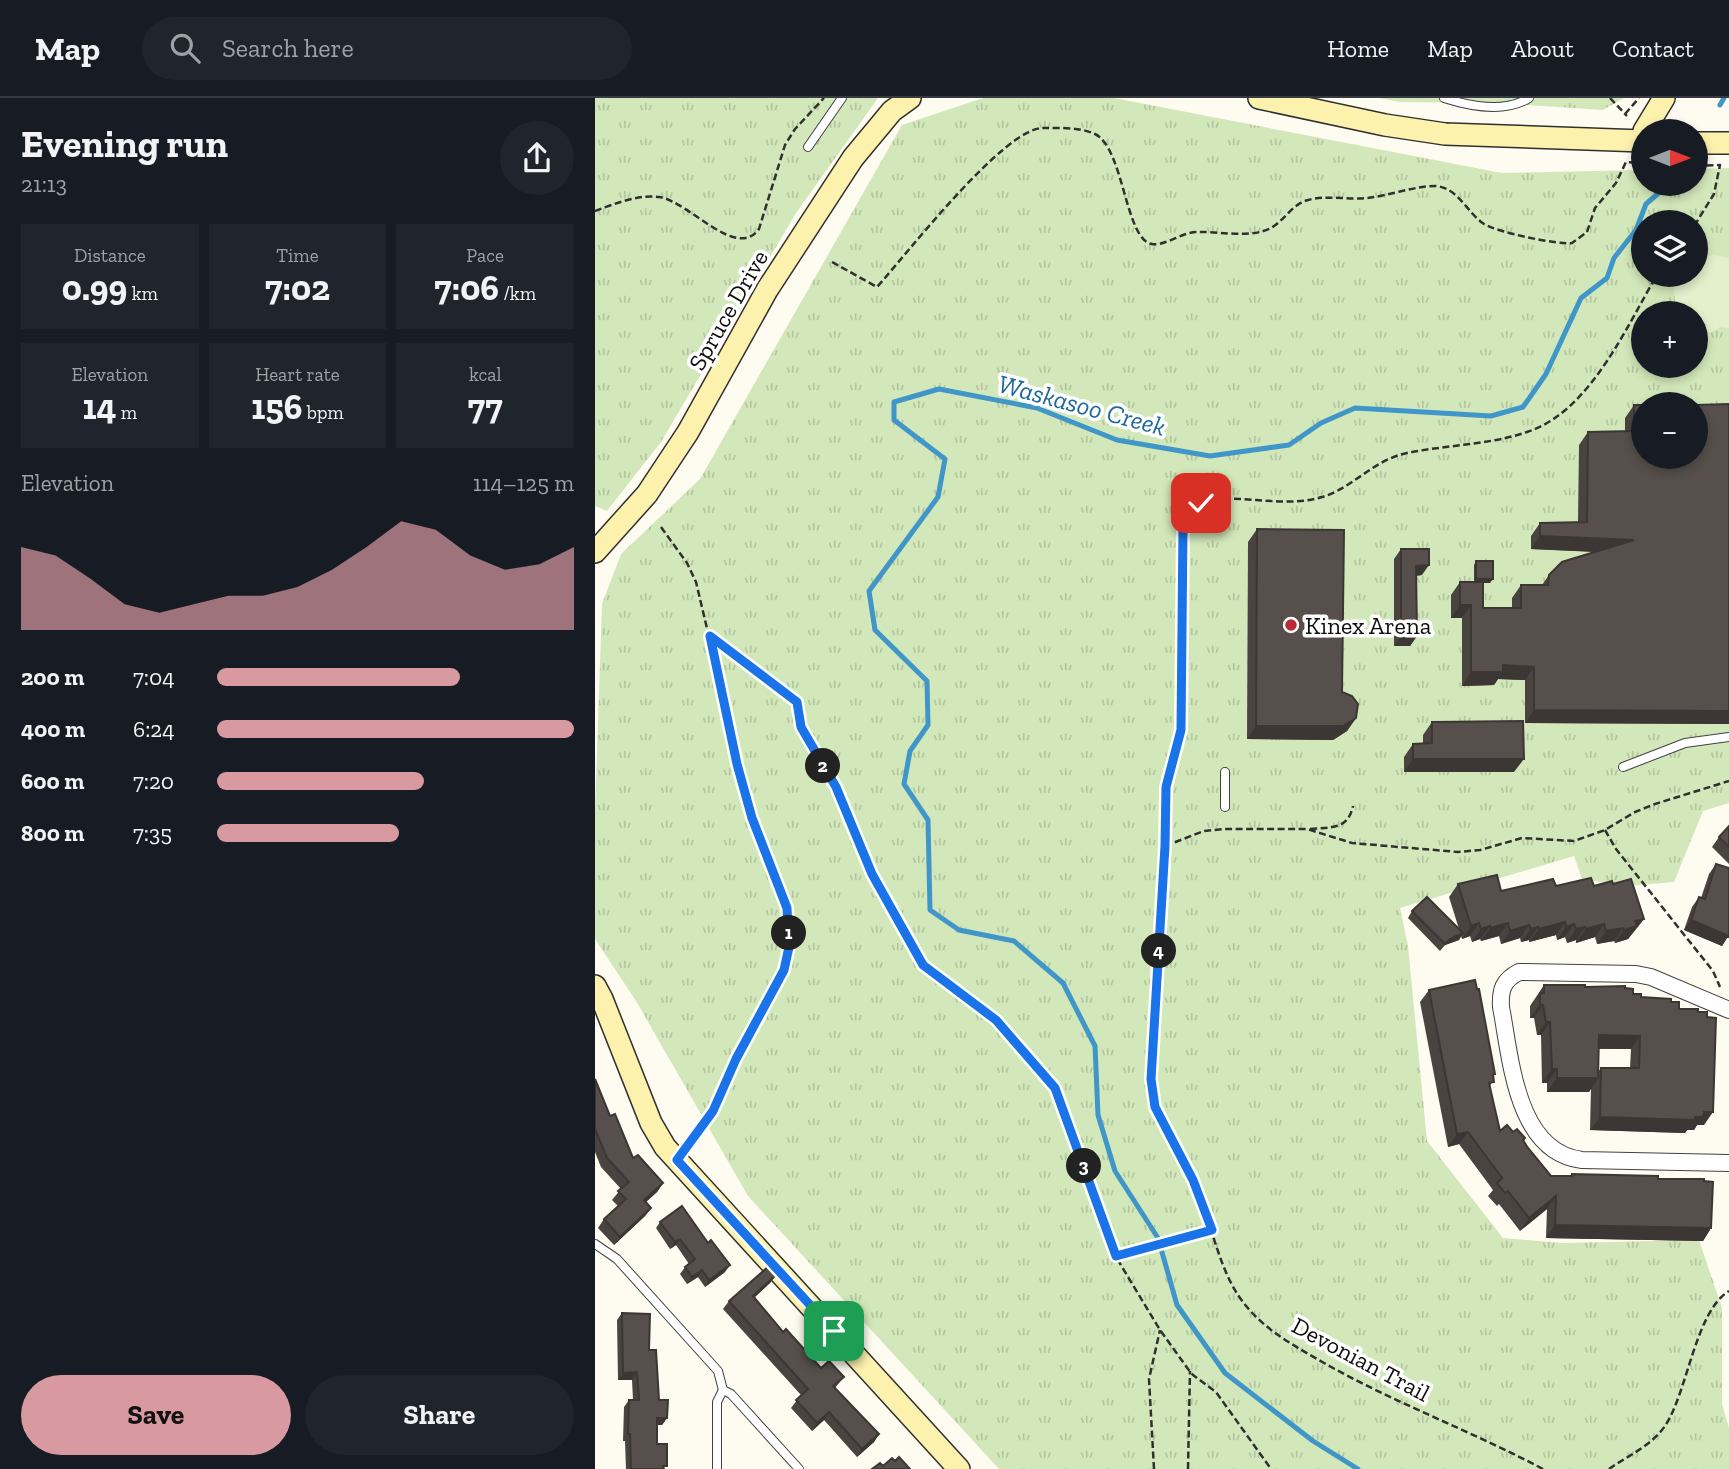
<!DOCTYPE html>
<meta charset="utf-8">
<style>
:root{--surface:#171b24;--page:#20242c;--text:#f1f3f6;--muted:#9ea1a6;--line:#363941;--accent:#d899a0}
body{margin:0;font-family:"Zilla Slab",serif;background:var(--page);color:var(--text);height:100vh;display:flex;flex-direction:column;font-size:26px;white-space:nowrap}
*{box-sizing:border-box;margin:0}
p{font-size:23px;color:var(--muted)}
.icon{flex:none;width:38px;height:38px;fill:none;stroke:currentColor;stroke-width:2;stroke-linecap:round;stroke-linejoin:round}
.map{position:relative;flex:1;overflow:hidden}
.details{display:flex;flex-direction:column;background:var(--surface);width:595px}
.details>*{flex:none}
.needle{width:46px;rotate:90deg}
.buttons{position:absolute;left:1036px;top:21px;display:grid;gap:14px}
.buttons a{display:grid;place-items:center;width:77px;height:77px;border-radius:50%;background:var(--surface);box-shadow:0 4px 10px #0003;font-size:35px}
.pin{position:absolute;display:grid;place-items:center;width:60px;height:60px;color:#fff;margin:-30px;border-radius:14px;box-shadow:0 4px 10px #0006}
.km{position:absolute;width:35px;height:35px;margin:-18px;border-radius:50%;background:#222;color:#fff;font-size:19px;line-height:35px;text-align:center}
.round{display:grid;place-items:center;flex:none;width:74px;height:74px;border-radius:37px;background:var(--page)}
.overview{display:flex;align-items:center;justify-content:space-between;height:119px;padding:0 21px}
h1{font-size:38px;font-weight:800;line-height:52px}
.stats{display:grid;grid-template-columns:repeat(3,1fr);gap:10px;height:119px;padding:7px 21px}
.stats div{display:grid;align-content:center;border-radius:0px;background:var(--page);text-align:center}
.stats b{font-size:35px;font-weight:800}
.stats small{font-size:19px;font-weight:400}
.stats p{font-size:19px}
.chart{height:196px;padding:14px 21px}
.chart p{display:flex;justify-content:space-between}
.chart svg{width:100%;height:126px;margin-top:7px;fill:var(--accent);opacity:.7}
.cta{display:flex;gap:14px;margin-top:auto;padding:14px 21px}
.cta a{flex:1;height:80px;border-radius:42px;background:var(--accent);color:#111;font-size:28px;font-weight:800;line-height:80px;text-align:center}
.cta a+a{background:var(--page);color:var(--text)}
ul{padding:0 21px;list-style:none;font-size:23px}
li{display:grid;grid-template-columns:112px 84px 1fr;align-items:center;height:52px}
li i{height:18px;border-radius:9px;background:var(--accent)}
header{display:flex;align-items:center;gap:42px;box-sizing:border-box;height:98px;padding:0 35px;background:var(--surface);border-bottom:2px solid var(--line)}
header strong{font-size:33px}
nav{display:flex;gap:38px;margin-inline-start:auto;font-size:24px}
.search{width:490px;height:63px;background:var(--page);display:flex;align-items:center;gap:18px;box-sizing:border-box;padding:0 24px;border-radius:38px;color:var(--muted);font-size:26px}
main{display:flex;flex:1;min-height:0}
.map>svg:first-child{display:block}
.park{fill:url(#park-tufts);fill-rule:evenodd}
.pitch{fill:#e4efcc}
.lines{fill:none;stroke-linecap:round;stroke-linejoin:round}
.stream{stroke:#4096c8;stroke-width:5}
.lane-casing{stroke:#414141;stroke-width:10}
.street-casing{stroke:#414141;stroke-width:18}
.secondary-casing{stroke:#303030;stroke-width:24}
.path{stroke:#303030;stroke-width:2.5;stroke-dasharray:7 3.5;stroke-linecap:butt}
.lane{stroke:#fff;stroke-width:8}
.street{stroke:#fff;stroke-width:16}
.secondary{stroke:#fcf1ad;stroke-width:21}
.wall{fill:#4a4440;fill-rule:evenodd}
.shaded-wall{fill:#3c3734}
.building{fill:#564f4b;stroke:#3c3734;stroke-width:2}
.route-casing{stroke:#fff;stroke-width:14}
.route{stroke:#1a73e8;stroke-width:9}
.poi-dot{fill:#b92b36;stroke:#fff;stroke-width:2.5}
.labels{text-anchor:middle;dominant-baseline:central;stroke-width:7;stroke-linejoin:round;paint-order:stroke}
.street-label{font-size:24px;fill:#0e0e0e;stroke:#fff}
.poi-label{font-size:24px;fill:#0e0e0e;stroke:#fff;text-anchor:start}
.water-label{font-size:26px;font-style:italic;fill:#1c679b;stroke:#fff}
</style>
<header>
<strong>Map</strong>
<div class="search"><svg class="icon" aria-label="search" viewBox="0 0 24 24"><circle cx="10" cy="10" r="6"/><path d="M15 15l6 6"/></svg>Search here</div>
<nav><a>Home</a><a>Map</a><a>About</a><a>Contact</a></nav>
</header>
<main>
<section class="details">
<div class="overview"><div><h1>Evening run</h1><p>21:13</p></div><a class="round"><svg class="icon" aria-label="share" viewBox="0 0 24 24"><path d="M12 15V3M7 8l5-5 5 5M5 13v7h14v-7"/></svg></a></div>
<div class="stats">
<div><p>Distance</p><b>0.99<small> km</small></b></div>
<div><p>Time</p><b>7:02</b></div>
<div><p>Pace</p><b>7:06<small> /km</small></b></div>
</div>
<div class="stats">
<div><p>Elevation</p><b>14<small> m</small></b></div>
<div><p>Heart rate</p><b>156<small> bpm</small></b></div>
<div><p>kcal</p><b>77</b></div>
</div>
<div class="chart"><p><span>Elevation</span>114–125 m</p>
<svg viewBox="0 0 160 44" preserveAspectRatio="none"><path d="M0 44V15L10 18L20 26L30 35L40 38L50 35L60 32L70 32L80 29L90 23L100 15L110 6L120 9L130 18L140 23L150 21L160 15V44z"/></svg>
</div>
<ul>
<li><b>200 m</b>7:04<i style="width:68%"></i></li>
<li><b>400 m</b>6:24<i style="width:100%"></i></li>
<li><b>600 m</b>7:20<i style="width:58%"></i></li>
<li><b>800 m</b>7:35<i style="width:51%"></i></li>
</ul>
<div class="cta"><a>Save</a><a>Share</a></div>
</section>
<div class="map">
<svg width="1134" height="1371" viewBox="0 0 1134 1371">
<defs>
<pattern id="park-tufts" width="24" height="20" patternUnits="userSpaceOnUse" patternTransform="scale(1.75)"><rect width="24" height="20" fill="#d3e8ba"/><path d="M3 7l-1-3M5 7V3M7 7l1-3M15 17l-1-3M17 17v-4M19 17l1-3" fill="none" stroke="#b4c69f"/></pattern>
</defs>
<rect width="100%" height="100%" fill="#fefbf0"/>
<g class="park">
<polygon points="0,0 283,0 201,115 66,344 12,413 0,408"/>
<path d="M388,0H519L907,75L1048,72V86H1101V71L1134,70V705L1108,713L1079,784L1032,788L987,781L979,758L805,810L813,848L832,1043L908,1140L967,1145L1104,1142L1127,1210V1306L1134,1330V1371H404L153,1098L41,903L0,841V712L7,506L26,456L105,381L307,27ZM1048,124H1101V177H1048ZM1048,215H1101V268H1048ZM1048,306H1101V359H1048Z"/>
<polygon points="784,0 1029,0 1008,12 901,5 805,4"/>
</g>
<polygon class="pitch" points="1118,157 1134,160 1134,230 1125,229 1115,235 1102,229 1104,223 1101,220 1101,215 1094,215 1080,205 1079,187 1094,177 1101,177 1101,172 1104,169 1103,161"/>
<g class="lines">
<g class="stream">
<polyline points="1125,7 1129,0"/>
<polyline points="763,1371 718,1343 630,1275 582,1207 563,1140 520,1073 503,1017 500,948 468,885 419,843 364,832 335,812 333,722 309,686 315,653 333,627 332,583 280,532 274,493 343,399 350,361 299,322 299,304 344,291 442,310 522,342 615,358 694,347 726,325 760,310 896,318 928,309 951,276 986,200 1012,180 1019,160 1041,132 1051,106 1074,86"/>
</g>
<g class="lane-casing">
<g id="lane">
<path d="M849,0C874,8 910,15 934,0"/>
<polyline points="213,49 247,0"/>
<polyline points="1028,669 1090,645 1134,639"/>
<polyline points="630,709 630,674"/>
<polyline points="0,1146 22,1161 123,1273 128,1292 136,1296 204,1371"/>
<polyline points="122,1371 122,1304 128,1292"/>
</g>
</g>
<g class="street-casing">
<path id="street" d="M1134,912L1056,879L1041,876L924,874C908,882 905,892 906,909C916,961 921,1054 987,1062L1134,1065"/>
</g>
<g class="secondary-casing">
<g id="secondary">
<polyline points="664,0 790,27 850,36 1048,43"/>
<polyline points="1049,33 1069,0"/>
<polyline points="1101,45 1134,45"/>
<polyline points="0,454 52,396 93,334 172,192 258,60 297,13 315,0"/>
<polyline points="0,888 7,901 56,1025 70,1049 364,1371"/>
</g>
</g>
<g class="path">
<polyline points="1015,0 1032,18"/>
<polyline points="1030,16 1044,0"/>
<polyline points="1101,68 1125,67 1119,96 1101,125"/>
<path d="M0,113C19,106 44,96 64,99C94,103 141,163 164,131L190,47L200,31L229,0"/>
<path d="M237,164L282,189C311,157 409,30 448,30C465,30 485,29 500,36C529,50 530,142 557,146C571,148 587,134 602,134C625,133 654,141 676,130C690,122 697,106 713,102C731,97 753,102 772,100C793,98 819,88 840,88C863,89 872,115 889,126C902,134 962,147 977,145L992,134L1000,110L1021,85L1031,64L1048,65"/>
<polyline points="66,429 92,465 101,484 132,615 142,666 157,720 192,810 194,849 189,872 141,961 118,1012 93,1047"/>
<polyline points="115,538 203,605 206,630 241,689 277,776 328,867 401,922 460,990 521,1159 565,1232 593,1271 598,1277 621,1294 676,1371"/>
<path d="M715,731C736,729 753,732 758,708"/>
<polyline points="1010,732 1021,751 1118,873 1125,889"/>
<polyline points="570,748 609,733 630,731 712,731 757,745 863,754 885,752 927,740 979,743 1010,732 1040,714 1060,706 1134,683"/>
<polyline points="521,1159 617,1132"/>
<polyline points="559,1371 554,1281 565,1232"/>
<polyline points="593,1371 595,1273"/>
<path d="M948,1371C876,1333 800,1305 729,1265C696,1246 664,1229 643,1197C622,1165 615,1119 599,1083C588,1058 569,1035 560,1008C555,993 556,977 556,961L570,748L571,689L586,632L588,429C591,413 601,407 615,402C652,397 691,410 727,399C758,390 778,362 812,355C851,347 894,347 932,334C995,314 1031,229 1062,177"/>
<path d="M1014,1371C1034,1357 1056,1348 1070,1328C1093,1293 1100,1214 1134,1193"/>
</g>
<use href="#lane" class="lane"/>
<use href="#street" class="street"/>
<use href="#secondary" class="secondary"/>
</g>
<g class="wall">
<polygon points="1134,306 1134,626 930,625 930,582 903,581 899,587 867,588 867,520 856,520 856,497 865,484 879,484 879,467 881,463 895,485 888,485 888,510 917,510 917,500 926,487 947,487 954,477 1000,454 936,451 936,438 945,425 983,424 984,347 993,334 1030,334 1030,320 1039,307"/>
<polygon points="662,431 761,620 752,633 738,642 652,641 653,444"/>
<polygon points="806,451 827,477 821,478 822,538 815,548 799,548 799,461"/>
<polygon points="837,624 919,674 809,674 809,659 818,646 828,646 828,637"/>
<polygon points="1134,728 1134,766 1117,749 1124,739"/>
<polygon points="1121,766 1132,840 1127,848 1089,832 1097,809 1104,799 1106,800 1114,776"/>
<polygon points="863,786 906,793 961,788 999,788 1018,786 1049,821 1033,841 1020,845 1019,843 1002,846 1000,839 981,845 981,842 972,845 970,839 962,842 961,837 934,844 934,842 926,844 925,840 906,846 904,838 886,843 885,841 877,844 875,838 867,841 866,838 864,842 850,847 845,853 813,820 817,813 864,831 854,799"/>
<path d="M949,887L1030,890L1046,899L1076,904L1084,911L1109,1027H1102L1099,1032H1092L1090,1035L995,1032L996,990L994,994H952V985H947L946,937H942L939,920H935V908ZM1003,951H1036L1035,970H1006L1003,974Z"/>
<polygon points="834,892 898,979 895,989 905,1033 918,1034 930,1040 929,1043 933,1050 956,1078 975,1078 977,1076 1063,1081 1116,1130 1108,1143 951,1140 952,1111 925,1133 904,1106 902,1108 893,1098 898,1092 864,1046 853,1049 825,904"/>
<polygon points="0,981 15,1018 38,1060 68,1085 62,1094 51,1104 56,1110 50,1118 19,1147 3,1130 9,1121 23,1108 17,1102 26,1091 6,1069 0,1054"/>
<polygon points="65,1124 130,1174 110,1189 103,1179 92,1186 85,1176 90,1169 94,1166 81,1147 75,1151 61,1130"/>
<polygon points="176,1184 159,1200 188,1234 226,1270 249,1279 240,1290 284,1336 279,1344 262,1359 229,1322 217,1333 196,1310 206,1297 128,1211 134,1203"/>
<polygon points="27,1215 54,1252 64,1302 72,1320 67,1327 62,1327 62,1346 70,1371 31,1371 30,1343 28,1343 29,1309 34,1302 38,1302 37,1282 23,1282 22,1222"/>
</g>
<g class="shaded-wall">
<polygon points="945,438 1039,442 1030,455 936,451"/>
<polygon points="834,467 827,477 814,478 821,468"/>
<polygon points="881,481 898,481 895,485 879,485"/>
<polygon points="865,507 876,507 867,520 856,520"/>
<polygon points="806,538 822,538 815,548 799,548"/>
<polygon points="908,567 939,569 930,582 903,581 899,587 867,588 876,574"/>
<polygon points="939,612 1134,613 1134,626 930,625"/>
<polygon points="761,620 752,633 738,642 652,641 661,628"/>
<polygon points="818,661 929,661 919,674 809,674"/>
<polygon points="1049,821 1033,841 1020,845 1029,832 1040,823"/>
<polygon points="1096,822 1134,833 1134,840 1132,840 1127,848 1089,832"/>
<polygon points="970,824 961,837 934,844 944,831"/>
<polygon points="884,825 875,838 867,841 876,828"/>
<polygon points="913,825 904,838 886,843 895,830"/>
<polygon points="979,826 970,839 962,842 971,829"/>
<polygon points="1009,826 1000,839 981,845 991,831"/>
<polygon points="934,827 925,840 906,846 915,833"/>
<polygon points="895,828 885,841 877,844 886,831"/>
<polygon points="943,829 934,842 926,844 936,831"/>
<polygon points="990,829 981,842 972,845 981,831"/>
<polygon points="1028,830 1019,843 1002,846 1011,833"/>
<polygon points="868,835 864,842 850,847 845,853 855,841"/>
<polygon points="945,907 948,907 939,920 935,920"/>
<polygon points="951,924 955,924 946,937 942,937"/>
<polygon points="1004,937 1045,938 1036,951 994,950"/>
<polygon points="957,971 962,971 952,985 947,985"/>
<polygon points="962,980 1003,980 994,994 952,994"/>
<polygon points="1109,1014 1118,1014 1109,1027 1102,1027 1099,1032 1092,1032 1090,1035 995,1032 1005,1019"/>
<polygon points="873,1034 864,1046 853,1049 862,1036"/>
<polygon points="68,1085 62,1094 43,1111 49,1102"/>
<polygon points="961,1098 952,1111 925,1133 934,1120"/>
<polygon points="56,1110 50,1118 19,1147 25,1139"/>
<polygon points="960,1127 1116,1130 1108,1143 951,1140"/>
<polygon points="85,1141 81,1147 75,1151 80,1144"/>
<polygon points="135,1167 130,1174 110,1189 114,1182"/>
<polygon points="107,1172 103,1179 92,1186 97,1179"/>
<polygon points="181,1177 176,1184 152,1206 158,1198"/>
<polygon points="42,1274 37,1282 23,1282 28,1275"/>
<polygon points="234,1314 229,1322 217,1333 222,1325"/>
<polygon points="62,1320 72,1320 67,1327 57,1327"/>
<polygon points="284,1336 279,1344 262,1359 267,1351"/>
</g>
<g class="building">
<polygon points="1134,306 1134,613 939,612 939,569 908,567 908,574 876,574 876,507 865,507 865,484 888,484 888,510 926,510 926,487 953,487 954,477 967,464 1039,442 945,438 945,425 992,424 993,334 1039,333 1039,307 1048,307 1048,359 1101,359 1101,307"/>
<polygon points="662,431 749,432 747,594 757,598 763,606 761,620 748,628 661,628"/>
<polygon points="806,451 834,451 834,467 821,468 822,538 806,538"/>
<rect x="881" y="463" width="17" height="18"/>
<polygon points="928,623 929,661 818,661 818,646 837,645 837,624"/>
<polygon points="1134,728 1134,749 1124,739"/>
<polygon points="1121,766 1134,770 1134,838 1096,822 1104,799 1110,801"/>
<polygon points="902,777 906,793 958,781 961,788 996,780 999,788 1017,783 1018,786 1036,781 1049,821 1040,823 1042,828 1029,832 1028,830 1011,833 1009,826 991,831 990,829 981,831 979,826 971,829 970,824 944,831 943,829 936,831 934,827 915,833 913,825 895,830 895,828 886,831 884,825 876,828 863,786"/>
<polygon points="832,799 868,835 855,841 850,846 817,813"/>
<polygon points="880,882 882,891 884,891 900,976 898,976 899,984 894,985 905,1033 912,1027 918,1034 922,1031 930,1040 928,1042 933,1050 956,1078 977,1078 977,1076 1063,1078 1063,1081 1109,1081 1109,1083 1118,1084 1116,1130 960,1127 961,1098 934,1120 913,1093 910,1095 902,1085 907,1080 873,1034 862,1036 834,892"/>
<polygon points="949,887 990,887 990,889 1030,888 1030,890 1038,891 1038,896 1046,896 1046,899 1076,901 1076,904 1084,904 1084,911 1103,911 1103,914 1112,914 1112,919 1121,920 1118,1014 1109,1014 1108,1019 1100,1019 1100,1022 1005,1019 1006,970 1044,970 1045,938 1004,937 1003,980 962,980 962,971 957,971 955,924 951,924 948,907 945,907 945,895 949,895"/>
<polygon points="0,981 15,1018 20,1016 38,1060 43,1057 68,1085 49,1102 56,1110 25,1139 9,1121 31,1101 23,1093 34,1084 12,1060 0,1031"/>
<polygon points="87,1108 113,1145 116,1142 135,1167 114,1182 107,1172 97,1179 90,1169 100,1161 85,1141 80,1144 65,1124"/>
<polygon points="174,1168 181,1177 158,1198 188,1234 191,1231 226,1270 234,1263 249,1279 238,1288 284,1336 267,1351 234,1314 222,1325 201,1302 213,1291 134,1203"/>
<polygon points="27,1215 55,1216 54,1252 61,1252 64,1302 73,1302 72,1320 62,1320 62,1346 72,1346 72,1368 68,1368 68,1371 36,1371 35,1336 33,1336 34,1302 44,1302 42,1274 28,1275"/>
<polygon points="304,1359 315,1371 277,1371 285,1365 288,1368 297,1360 300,1363"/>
</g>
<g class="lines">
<g class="route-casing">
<polyline id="route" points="239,1233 82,1062 118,1013 141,961 189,872 194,849 192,810 157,720 142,666 115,538 202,604 206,629 241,689 277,776 328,867 401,922 460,990 521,1158 617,1132 598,1082 560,1009 556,981 570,748 571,689 586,632 588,429 594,414 606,405"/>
</g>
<use href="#route" class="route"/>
</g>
<circle class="poi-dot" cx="696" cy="527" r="7"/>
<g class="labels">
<g class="street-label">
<text transform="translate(133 212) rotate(-60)">Spruce Drive</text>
<text transform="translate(766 1261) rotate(28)">Devonian Trail</text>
</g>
<g class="poi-label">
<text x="710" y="527">Kinex Arena</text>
</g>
<g class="water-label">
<text transform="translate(487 307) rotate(15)">Waskasoo Creek</text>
</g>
</g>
</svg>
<div class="buttons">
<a><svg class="needle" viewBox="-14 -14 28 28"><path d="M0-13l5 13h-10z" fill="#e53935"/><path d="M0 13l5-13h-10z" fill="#9ea1a6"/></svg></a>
<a><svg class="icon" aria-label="layers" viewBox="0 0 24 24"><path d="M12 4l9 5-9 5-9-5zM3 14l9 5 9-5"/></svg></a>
<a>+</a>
<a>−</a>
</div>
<div class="pin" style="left:239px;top:1233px;background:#1e9e55"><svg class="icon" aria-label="arrive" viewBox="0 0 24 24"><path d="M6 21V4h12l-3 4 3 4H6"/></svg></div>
<div class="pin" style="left:606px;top:405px;background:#d93025"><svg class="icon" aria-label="check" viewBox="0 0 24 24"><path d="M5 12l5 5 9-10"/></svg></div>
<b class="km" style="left:194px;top:835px">1</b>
<b class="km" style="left:228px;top:668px">2</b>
<b class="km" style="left:489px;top:1068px">3</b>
<b class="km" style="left:564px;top:853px">4</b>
</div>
</main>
